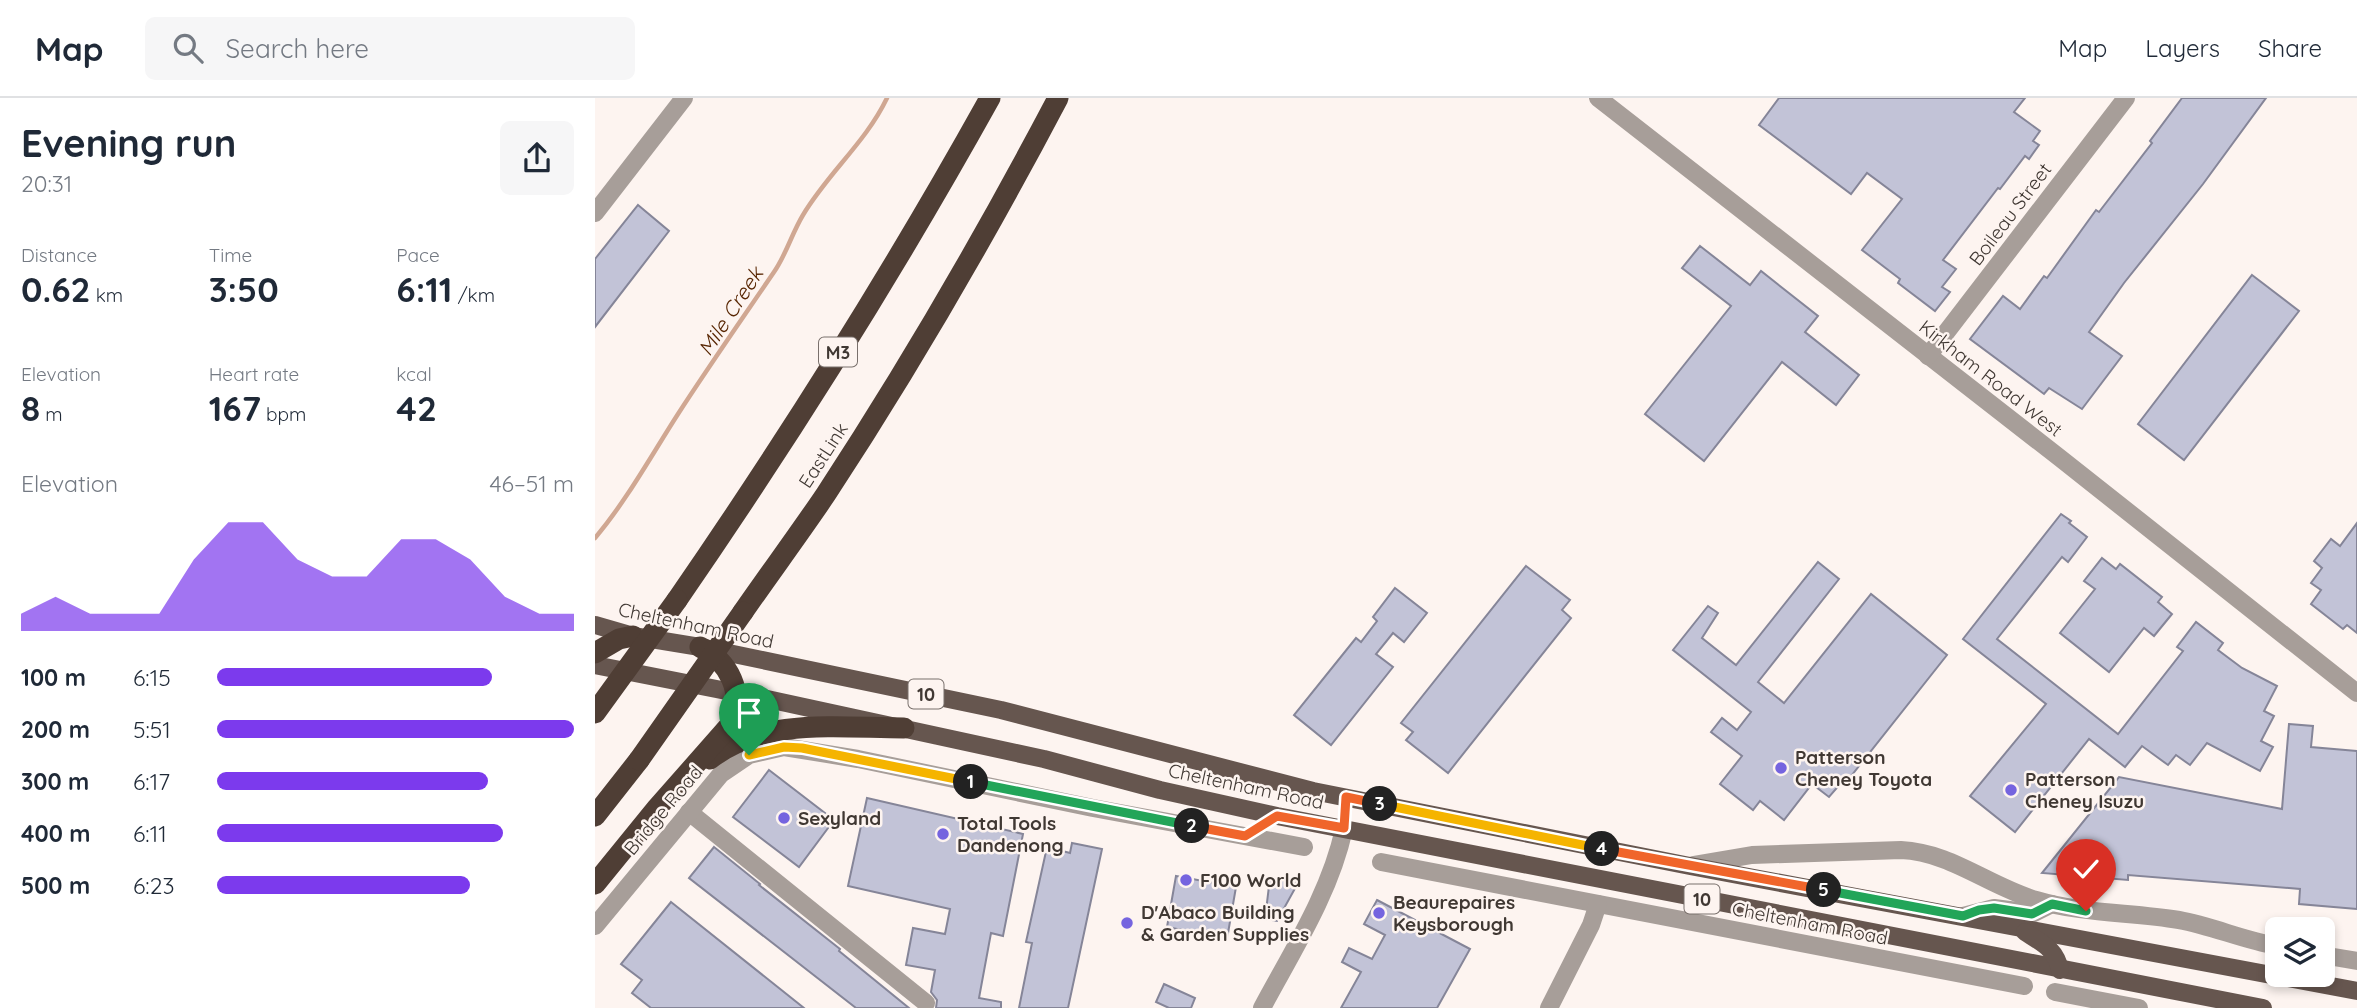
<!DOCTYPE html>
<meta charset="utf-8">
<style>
:root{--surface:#fff;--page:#f6f6f7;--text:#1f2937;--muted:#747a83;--line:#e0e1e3;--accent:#7c3aed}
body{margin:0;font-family:Quicksand,sans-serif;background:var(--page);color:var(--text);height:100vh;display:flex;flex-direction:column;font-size:26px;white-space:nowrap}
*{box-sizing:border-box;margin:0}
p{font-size:23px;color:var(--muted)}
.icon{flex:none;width:38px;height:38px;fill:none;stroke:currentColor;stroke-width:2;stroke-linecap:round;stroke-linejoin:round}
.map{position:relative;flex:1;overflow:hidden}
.drawer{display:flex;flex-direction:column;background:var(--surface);width:595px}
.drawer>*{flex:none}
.fabs{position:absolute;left:1670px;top:819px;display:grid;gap:14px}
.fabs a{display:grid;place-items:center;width:70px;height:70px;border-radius:10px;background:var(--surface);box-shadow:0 4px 10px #0003;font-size:35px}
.pin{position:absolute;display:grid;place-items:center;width:60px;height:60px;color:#fff;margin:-72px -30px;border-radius:50% 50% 50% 0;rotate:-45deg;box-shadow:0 0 7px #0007}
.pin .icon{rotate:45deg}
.km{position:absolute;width:35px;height:35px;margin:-18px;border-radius:50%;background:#222;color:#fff;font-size:19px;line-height:35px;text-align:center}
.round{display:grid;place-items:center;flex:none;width:74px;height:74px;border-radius:10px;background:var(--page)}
.headline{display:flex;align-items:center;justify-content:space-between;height:119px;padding:0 21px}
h1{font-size:38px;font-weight:700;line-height:52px}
.figures{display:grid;grid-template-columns:repeat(3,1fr);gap:10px;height:119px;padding:7px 21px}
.figures div{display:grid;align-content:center}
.figures b{font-size:35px;font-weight:700}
.figures small{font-size:19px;font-weight:400}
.figures p{font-size:19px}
.chart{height:196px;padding:14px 21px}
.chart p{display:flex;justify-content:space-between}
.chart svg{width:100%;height:126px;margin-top:7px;fill:var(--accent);opacity:.7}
ul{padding:0 21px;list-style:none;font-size:23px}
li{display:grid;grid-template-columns:112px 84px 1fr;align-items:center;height:52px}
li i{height:18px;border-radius:9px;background:var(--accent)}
header{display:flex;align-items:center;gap:42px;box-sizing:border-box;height:98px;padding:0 35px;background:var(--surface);border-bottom:2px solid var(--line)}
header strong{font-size:33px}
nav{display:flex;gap:38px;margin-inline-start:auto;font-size:24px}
.search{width:490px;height:63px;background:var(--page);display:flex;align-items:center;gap:18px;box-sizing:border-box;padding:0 24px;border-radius:10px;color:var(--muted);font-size:26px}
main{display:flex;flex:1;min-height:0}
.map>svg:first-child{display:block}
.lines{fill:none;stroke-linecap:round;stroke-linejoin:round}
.stream{stroke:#d0a792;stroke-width:4.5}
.building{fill:#c2c3d7;stroke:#858598;stroke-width:2}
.minor{stroke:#a79e99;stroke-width:18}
.major{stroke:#66564f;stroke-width:18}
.highway{stroke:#4f3e35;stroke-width:21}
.highway-bridge{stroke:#4f3e35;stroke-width:21}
.split-1-casing{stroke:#fff;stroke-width:14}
.split-2-casing{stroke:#fff;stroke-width:14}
.split-3-casing{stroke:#fff;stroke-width:14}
.split-4-casing{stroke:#fff;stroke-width:14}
.split-5-casing{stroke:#fff;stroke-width:14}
.split-6-casing{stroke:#fff;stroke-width:14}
.split-1{stroke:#f5b400;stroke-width:9}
.split-2{stroke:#22a559;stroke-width:9}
.split-3{stroke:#f0652b;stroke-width:9}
.split-4{stroke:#f5b400;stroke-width:9}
.split-5{stroke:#f0652b;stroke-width:9}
.split-6{stroke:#22a559;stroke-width:9}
.poi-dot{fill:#7564df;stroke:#fdf4f0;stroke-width:2.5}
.labels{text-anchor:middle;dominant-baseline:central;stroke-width:5;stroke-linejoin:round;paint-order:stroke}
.shield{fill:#fdf4f0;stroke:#79706c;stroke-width:2}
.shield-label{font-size:18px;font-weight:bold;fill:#403833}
.street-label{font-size:19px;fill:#403833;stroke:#fdf4f0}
.poi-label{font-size:19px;font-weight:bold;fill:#403833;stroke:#fdf4f0;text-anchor:start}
.water-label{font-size:21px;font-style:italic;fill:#592704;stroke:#fdf4f0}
</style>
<header>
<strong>Map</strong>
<div class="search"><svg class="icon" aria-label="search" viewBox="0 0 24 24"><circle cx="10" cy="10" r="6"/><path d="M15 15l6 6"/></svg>Search here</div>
<nav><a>Map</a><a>Layers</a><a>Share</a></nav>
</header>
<main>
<section class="drawer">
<div class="headline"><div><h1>Evening run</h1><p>20:31</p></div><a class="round"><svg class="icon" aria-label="share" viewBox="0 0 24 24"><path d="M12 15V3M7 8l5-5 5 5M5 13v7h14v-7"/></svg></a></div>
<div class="figures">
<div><p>Distance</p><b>0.62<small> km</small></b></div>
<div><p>Time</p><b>3:50</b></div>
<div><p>Pace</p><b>6:11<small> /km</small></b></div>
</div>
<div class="figures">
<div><p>Elevation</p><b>8<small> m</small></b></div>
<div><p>Heart rate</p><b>167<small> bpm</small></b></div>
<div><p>kcal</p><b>42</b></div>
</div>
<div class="chart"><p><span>Elevation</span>46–51 m</p>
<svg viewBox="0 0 160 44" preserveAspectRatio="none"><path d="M0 44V38L10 32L20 38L30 38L40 38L50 19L60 6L70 6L80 19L90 25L100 25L110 12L120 12L130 19L140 32L150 38L160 38V44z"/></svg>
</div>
<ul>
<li><b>100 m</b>6:15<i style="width:77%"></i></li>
<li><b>200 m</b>5:51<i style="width:100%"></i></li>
<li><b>300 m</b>6:17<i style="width:76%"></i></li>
<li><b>400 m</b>6:11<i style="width:80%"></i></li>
<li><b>500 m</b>6:23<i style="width:71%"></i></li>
</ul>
</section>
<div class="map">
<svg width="1762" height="910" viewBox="0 0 1762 910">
<rect width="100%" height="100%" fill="#fdf4f0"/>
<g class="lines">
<path class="stream" d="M0,440C32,402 56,358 83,316C114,268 147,221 179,174C191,157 197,135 208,117C233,75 271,44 292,0"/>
</g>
<g class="building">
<polygon points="1184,0 1430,0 1419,14 1445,33 1438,43 1444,47 1434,61 1430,58 1405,91 1403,90 1348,162 1361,171 1347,189 1355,194 1340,213 1303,185 1305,181 1267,152 1307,101 1272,75 1256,96 1164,27"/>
<polygon points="1587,0 1671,0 1608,86 1529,185 1494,234 1527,258 1487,311 1454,290 1449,296 1375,241 1408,198 1425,211 1449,178 1452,180 1501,112 1504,114 1557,45 1555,43"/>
<polygon points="43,107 74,133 0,229 0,161"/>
<polygon points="1105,148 1155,187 1166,173 1223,218 1210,234 1264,277 1241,307 1187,264 1109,363 1050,316 1136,208 1087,170"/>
<polygon points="1657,177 1704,213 1589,362 1543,326"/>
<polygon points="1466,416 1476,423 1474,425 1492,439 1473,464 1467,459 1402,541 1523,636 1588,553 1582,549 1601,524 1628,545 1623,552 1647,570 1682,588 1669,613 1679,618 1666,643 1678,649 1665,673 1612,645 1595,667 1581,657 1573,667 1547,648 1530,669 1494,641 1420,734 1375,698 1451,606 1368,541"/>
<polygon points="1762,425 1762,535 1752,527 1748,531 1716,506 1726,492 1716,485 1727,470 1719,463 1736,441 1745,448"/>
<polygon points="1507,460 1521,471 1525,466 1567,499 1563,504 1577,516 1559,538 1549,530 1514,574 1465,535 1500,491 1489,483"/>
<polygon points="1223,464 1244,481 1163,584 1189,605 1276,496 1352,557 1249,687 1246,685 1234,699 1217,686 1189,722 1165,703 1158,712 1125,686 1147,658 1116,634 1127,620 1142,632 1156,614 1078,552 1113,508 1123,515 1107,540 1141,567"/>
<polygon points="931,468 975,502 967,512 976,520 853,675 811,642 818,634 806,625"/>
<polygon points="800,490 832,515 809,544 798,535 781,556 798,569 736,647 699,617 761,540 766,544 782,523 778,519"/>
<polygon points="1694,626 1718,628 1716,649 1762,653 1762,811 1704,806 1705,791 1533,777 1533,782 1447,775 1524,679 1687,711"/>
<polygon points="174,672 239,722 204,769 138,719"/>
<polygon points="272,700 428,736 408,838 396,835 384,900 406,904 406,910 341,910 342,902 336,894 340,872 311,867 318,830 350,836 355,811 253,788"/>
<polygon points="477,745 507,751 473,910 424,910 437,845 431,844 452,749 475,755"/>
<polygon points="119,749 165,786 164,787 245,851 244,853 314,910 261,910 94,780"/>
<polygon points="581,778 641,789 632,841 572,829"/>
<polygon points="675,780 703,785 682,823 670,821"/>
<polygon points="782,802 875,851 842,910 746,910 766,874 747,864 754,850 777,861 790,837 769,826"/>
<polygon points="76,804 209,910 56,910 37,895 47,882 26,866"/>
<polygon points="569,886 600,900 596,910 574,910 561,904"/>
</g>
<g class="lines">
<g class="minor">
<polyline points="1003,0 1465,360 1762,595"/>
<polyline points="0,115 89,0"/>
<polyline points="1333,258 1531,0"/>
<polyline points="94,714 331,905"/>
<polyline points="786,764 1429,888"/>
<path d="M1098,767L1157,757L1306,752C1355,754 1394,788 1441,802C1488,816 1535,814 1584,822C1617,828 1648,842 1682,848"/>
<polyline points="1368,818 1399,810 1439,815 1457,806"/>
<polyline points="0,828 126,676 154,657 189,649 263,661 498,710 709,749"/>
<polyline points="1727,857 1762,863"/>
<polyline points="1460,894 1544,910"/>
<path d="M667,910C698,852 735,795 749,731"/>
<polyline points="954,910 996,827 1003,806"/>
</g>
<g class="major">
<polyline points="0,527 38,538 105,549 406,612 718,693 1095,768 1762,893"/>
<polyline points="0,567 177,602 449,661 565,692 682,718 1668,910"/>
<path d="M1430,834C1447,845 1461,851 1465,872"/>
</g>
<g class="highway">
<path d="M82,502C193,341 300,171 395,0"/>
<path d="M148,514C175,475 204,436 231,396C315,268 392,135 463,0"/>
<polyline points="0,555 24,541 38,538"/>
<path d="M115,661C169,619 244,630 309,630"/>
<polyline points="0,718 44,662"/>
<path d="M0,786L62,710L136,626C150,595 134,563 105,549"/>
</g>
<g class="highway-bridge">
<polyline points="0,615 82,502"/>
<polyline points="44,662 148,514"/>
</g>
</g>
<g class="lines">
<g class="split-1-casing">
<polyline id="split-1" points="154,657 189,649 207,650 376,684"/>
</g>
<g class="split-2-casing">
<polyline id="split-2" points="376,684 597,728"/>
</g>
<g class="split-3-casing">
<polyline id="split-3" points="597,728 650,738 682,718 749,730 751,699 785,706"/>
</g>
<g class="split-4-casing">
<polyline id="split-4" points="785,706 1007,751"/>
</g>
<g class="split-5-casing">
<polyline id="split-5" points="1007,751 1229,792"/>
</g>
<g class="split-6-casing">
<polyline id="split-6" points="1229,792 1368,818 1384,812 1399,810 1437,816 1457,806 1491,813"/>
</g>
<use href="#split-1" class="split-1"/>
<use href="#split-2" class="split-2"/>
<use href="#split-3" class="split-3"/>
<use href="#split-4" class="split-4"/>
<use href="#split-5" class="split-5"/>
<use href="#split-6" class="split-6"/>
</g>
<g class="poi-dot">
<circle cx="1186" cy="670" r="7"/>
<circle cx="1416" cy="692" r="7"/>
<circle cx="189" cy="720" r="7"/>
<circle cx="348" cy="736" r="7"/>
<circle cx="591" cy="782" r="7"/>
<circle cx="784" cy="815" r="7"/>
<circle cx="532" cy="825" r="7"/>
</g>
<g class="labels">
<g class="shield">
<rect x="224" y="239.5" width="38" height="29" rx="5"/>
<rect x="313.5" y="581.5" width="35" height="29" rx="5"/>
<rect x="1089.5" y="786.5" width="35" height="29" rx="5"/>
</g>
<g class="shield-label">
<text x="243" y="254">M3</text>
<text x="331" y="596">10</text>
<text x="1107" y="801">10</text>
</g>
<g class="street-label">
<text transform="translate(1415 116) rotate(-53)">Boileau Street</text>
<text transform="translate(1396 280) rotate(38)">Kirkham Road West</text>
<text transform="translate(228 357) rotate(-57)">EastLink</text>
<text transform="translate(101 527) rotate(12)">Cheltenham Road</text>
<text transform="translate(651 688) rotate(12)">Cheltenham Road</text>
<text transform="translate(68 712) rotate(-50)">Bridge Road</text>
<text transform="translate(1215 825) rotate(11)">Cheltenham Road</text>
</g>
<g class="poi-label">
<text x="1200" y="659">Patterson<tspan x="1200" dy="22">Cheney Toyota</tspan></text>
<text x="1430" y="681">Patterson<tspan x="1430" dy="22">Cheney Isuzu</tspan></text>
<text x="203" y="720">Sexyland</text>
<text x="362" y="725">Total Tools<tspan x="362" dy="22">Dandenong</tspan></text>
<text x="605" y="782">F100 World</text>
<text x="798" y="804">Beaurepaires<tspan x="798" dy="22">Keysborough</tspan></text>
<text x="546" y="814">D'Abaco Building<tspan x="546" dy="22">&amp; Garden Supplies</tspan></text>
</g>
<g class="water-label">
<text transform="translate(135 213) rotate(-57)">Mile Creek</text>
</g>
</g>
</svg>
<div class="fabs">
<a><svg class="icon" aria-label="layers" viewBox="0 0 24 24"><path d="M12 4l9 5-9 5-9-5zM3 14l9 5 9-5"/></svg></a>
</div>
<div class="pin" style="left:154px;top:657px;background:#1e9e55"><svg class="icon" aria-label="arrive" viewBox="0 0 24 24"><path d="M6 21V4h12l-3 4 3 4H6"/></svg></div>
<div class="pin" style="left:1491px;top:813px;background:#d93025"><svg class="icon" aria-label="check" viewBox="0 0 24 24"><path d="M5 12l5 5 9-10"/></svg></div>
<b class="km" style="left:376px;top:684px">1</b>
<b class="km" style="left:597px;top:728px">2</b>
<b class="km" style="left:785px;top:706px">3</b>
<b class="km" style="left:1007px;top:751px">4</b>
<b class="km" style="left:1229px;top:792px">5</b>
</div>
</main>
